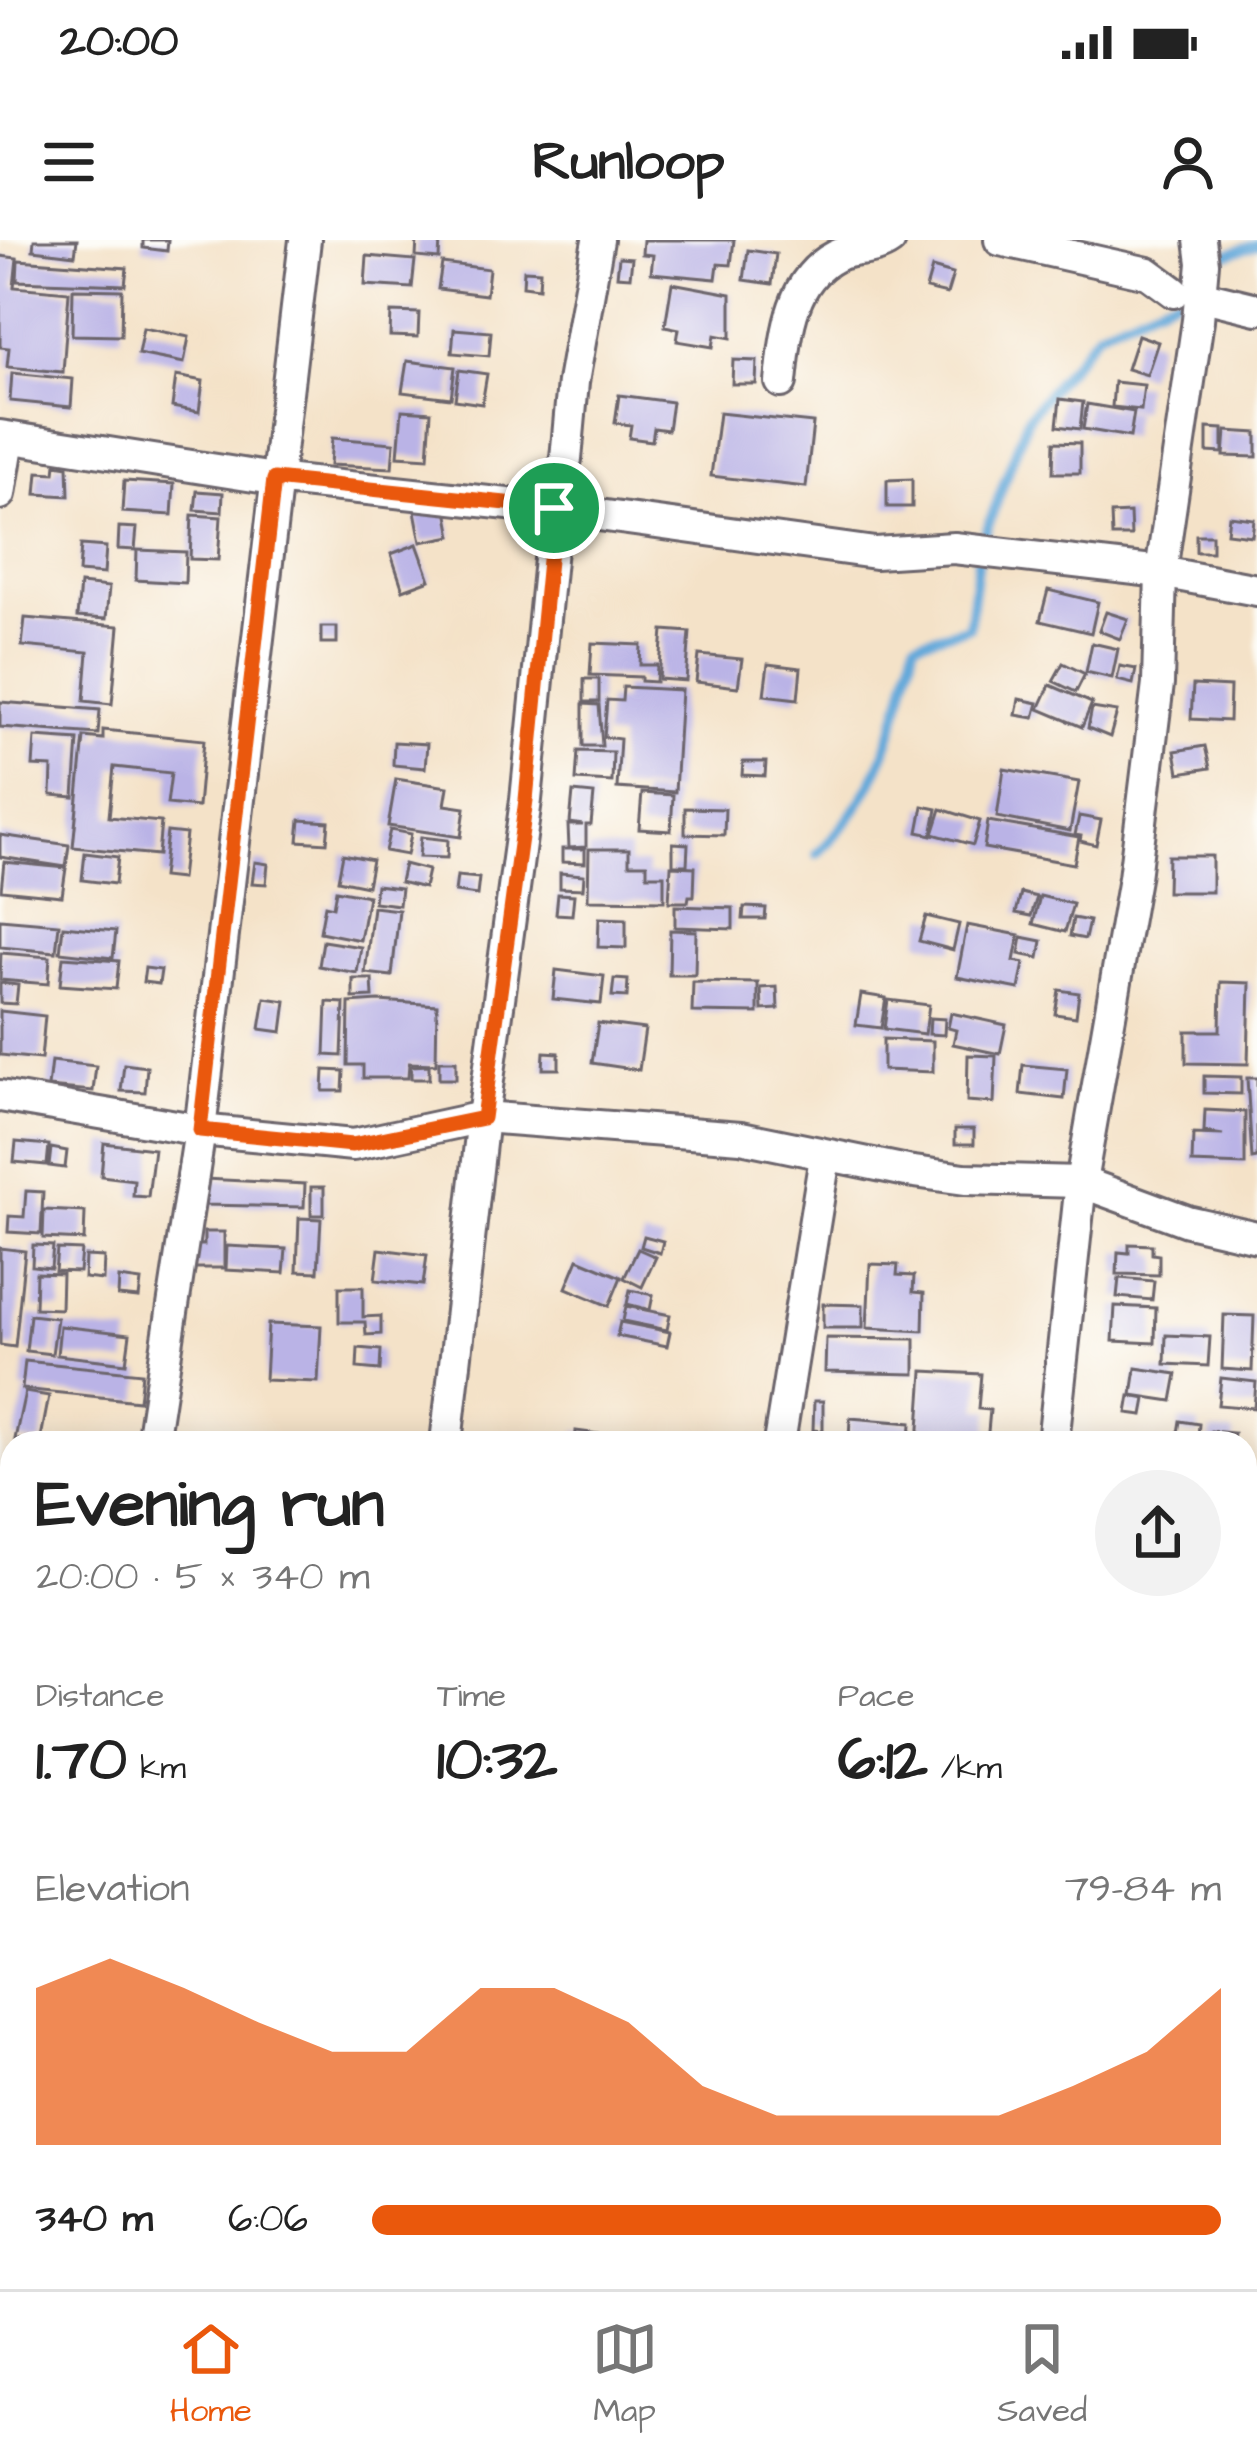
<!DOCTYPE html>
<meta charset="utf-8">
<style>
:root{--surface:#fff;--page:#f2f2f2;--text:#222;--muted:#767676;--line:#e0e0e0;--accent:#ea580c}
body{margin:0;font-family:"Architects Daughter",sans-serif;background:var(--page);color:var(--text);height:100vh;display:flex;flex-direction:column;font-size:45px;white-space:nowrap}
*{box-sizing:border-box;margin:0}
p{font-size:39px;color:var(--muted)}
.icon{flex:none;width:66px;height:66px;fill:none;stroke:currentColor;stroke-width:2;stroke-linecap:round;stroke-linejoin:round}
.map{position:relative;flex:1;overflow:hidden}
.side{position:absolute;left:0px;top:1191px;width:1257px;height:858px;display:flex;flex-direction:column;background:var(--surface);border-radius:36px 36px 0 0;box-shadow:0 6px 30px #0003}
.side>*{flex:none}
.pin{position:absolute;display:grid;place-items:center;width:102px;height:102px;color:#fff;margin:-51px;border:6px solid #fff;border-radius:50%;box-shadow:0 3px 12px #0007}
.round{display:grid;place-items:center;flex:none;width:126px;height:126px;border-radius:63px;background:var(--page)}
.summary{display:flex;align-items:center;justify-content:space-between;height:204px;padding:0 36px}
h1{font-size:66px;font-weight:800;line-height:90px}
.figures{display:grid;grid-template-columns:repeat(3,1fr);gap:18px;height:204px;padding:12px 36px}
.figures div{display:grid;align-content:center}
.figures b{font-size:60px;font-weight:800}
.figures small{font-size:33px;font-weight:400}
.figures p{font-size:33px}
.chart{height:336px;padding:24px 36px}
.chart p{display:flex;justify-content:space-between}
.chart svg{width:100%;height:216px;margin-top:12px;fill:var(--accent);opacity:.7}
ul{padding:0 36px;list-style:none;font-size:39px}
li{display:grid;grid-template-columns:192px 144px 1fr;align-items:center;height:90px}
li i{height:30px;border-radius:15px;background:var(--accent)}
.status{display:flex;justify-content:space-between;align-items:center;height:84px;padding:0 60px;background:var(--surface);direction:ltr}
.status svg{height:33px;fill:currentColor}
header{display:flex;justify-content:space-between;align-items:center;height:156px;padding:0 36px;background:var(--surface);font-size:54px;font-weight:800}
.dock{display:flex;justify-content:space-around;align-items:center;height:168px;border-top:3px solid var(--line);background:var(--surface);font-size:33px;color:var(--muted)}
.dock a{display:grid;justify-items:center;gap:6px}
.dock .active{color:var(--accent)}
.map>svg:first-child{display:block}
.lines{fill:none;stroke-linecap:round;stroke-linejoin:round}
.stream{stroke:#64a9da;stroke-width:10}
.building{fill:#bab3e6}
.street-casing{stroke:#6c656c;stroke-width:36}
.street{stroke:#fff;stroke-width:30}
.route-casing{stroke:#fff;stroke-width:24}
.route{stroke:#ea580c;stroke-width:15}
</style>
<div class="status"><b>20:00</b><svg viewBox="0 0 49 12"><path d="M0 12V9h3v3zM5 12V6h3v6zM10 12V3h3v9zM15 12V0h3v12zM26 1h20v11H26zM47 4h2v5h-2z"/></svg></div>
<header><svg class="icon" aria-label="menu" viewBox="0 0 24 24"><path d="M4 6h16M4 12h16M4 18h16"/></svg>Runloop<svg class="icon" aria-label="person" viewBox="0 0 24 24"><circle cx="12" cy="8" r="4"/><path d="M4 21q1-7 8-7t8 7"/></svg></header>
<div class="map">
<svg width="1257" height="2049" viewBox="0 0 1257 2049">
<rect width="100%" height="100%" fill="#fdfcf7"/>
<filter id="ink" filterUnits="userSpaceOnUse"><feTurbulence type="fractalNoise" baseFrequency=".00833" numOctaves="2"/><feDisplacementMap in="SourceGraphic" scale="24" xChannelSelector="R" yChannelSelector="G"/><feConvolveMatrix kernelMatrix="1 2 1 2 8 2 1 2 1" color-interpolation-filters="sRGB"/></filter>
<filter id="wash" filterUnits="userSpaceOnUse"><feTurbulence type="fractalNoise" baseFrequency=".004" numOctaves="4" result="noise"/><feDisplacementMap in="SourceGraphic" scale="48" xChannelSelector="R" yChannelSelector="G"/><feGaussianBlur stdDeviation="2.7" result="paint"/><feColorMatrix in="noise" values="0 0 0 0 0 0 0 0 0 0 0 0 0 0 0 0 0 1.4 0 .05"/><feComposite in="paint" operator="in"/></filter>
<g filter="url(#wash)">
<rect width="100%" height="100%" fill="#f4e2c8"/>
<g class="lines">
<g class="stream">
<polyline points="1205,22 1257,4"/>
<path d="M817,614C883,551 895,488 915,402L969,387L979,311L1028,177L1099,91L1176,57"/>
</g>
</g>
<g id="blocks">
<g class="building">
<polygon points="34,0 77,0 75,15 33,10"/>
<polygon points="143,0 168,0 167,11 143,8"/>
<polygon points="417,0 440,0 439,19 416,17"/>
<polygon points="643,0 734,0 731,25 718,24 716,39 651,33 653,15 642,14"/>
<polygon points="748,10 776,14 772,44 744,40"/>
<polygon points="0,16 17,18 14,47 69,52 63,132 7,127 9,108 0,107"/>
<polygon points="367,16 415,20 412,48 365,45"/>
<polygon points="619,17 632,18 630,37 617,36"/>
<polygon points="18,20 127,28 125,45 17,41"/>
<polygon points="442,23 489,29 486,55 438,49"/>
<polygon points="932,28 953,34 947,54 926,49"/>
<polygon points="524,30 540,31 539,48 523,46"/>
<polygon points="672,43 731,54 731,98 715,95 713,107 677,101 679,89 665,86"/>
<polygon points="73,49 122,50 121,96 72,95"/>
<polygon points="391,72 419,73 418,97 390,96"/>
<polygon points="143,88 189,97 184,123 138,114"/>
<polygon points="454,89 491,92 489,116 452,113"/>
<polygon points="1138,95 1158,102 1147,135 1127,129"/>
<polygon points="733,120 757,121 756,144 732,144"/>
<polygon points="407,121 455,127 451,158 402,152"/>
<polygon points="459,130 487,134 482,164 455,160"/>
<polygon points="12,133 73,139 71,167 10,161"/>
<polygon points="176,136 203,141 199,172 172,167"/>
<polygon points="1114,142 1144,145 1141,170 1112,167"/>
<polygon points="619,155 672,162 668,190 654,188 652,201 629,198 631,185 615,183"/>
<polygon points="1060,159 1083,162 1080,189 1057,186"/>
<polygon points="1087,164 1134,172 1130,197 1083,189"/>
<polygon points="402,170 431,172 428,218 398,216"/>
<polygon points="719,173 813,183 806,247 711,236"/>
<polygon points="1207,188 1223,189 1223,213 1207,212"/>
<polygon points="1226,191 1257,193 1257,217 1224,216"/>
<polygon points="332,198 394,203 392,228 330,225"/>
<polygon points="1054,202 1080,203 1080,233 1053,233"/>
<polygon points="56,224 68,226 69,256 36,254 38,232 55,233"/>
<polygon points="912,239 912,267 887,267 887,240"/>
<polygon points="124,241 174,244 172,275 122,272"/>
<polygon points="197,251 223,253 222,272 195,270"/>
<polygon points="446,265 452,296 421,302 415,271"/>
<polygon points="1130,273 1131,296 1112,296 1111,274"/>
<polygon points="192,275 221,277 218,320 190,319"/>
<polygon points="1229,276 1254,279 1252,296 1227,293"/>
<polygon points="119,287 137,288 135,310 118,309"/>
<rect x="1196" y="295" width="16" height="17"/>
<polygon points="417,304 430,340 403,350 391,314"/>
<polygon points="81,305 106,307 104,334 79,332"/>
<polygon points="137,310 186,312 185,343 136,340"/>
<polygon points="80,344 109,347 106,379 77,377"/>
<polygon points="1048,350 1098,362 1091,393 1040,381"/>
<polygon points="1106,372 1128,379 1120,399 1099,391"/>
<polygon points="25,378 119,386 112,464 84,461 88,412 22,406"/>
<rect x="321" y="387" width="16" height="16"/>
<polygon points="663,390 690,392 686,441 659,439"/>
<polygon points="592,403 641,405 640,425 657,425 656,442 641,441 641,437 590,435"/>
<polygon points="1092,403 1118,409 1112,438 1086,432"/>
<polygon points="699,415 742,419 738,447 696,442"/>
<polygon points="1063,423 1085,434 1076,452 1053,441"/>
<polygon points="768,424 801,428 798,459 764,455"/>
<polygon points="1120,426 1136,429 1133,444 1117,440"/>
<rect x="584" y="439" width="15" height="23"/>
<polygon points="1050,445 1092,463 1082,487 1039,469"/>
<polygon points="1193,445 1230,447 1229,481 1191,479"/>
<polygon points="623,447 681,450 675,552 617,548 620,499 604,497 607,460 622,461"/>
<polygon points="1019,459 1038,463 1034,478 1016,475"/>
<polygon points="0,462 100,470 98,494 0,487"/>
<polygon points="583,464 599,465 602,506 583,506"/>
<polygon points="1092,468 1117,472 1110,497 1088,488"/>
<polygon points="103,490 204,500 198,567 167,564 171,533 114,527 109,577 161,582 158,615 73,607 84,497 103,499"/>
<polygon points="35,497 78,500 74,557 51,555 52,527 33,526"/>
<polygon points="394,502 427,504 425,528 393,525"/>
<polygon points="1205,506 1210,528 1179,533 1175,511"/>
<polygon points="578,511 613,512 612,542 576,540"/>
<polygon points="743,522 766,522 765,536 742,535"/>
<polygon points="1004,529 1079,542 1070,591 997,577"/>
<polygon points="396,539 448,547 445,565 465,568 461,597 388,586"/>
<polygon points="573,552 594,554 591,585 586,585 586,607 569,608 568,585 583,585 570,583"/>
<polygon points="642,553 673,555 671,591 639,589"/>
<polygon points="923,566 937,569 932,595 918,592"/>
<polygon points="685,568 725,569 724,595 685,594"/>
<polygon points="941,569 980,581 973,605 933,594"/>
<polygon points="1079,576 1101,580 1096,605 1080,601 1081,596 1075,595"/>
<polygon points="300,580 329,582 327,603 298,601"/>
<polygon points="988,581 1079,597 1074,624 984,608"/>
<polygon points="390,590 411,594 407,615 385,611"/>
<polygon points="167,592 186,594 181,639 162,637"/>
<polygon points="0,595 69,605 66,627 0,617"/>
<polygon points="421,597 448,600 447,618 419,617"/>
<polygon points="673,603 688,604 687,625 673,625"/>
<polygon points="562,609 585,609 585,623 562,622"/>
<polygon points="589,609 629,609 629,624 647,624 647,635 664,635 664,661 588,660"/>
<polygon points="85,613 118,617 115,644 82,640"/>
<polygon points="343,614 372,620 367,646 338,640"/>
<polygon points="1168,616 1212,616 1212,652 1167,652"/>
<polygon points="4,622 66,628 62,656 1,650"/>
<polygon points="255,622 268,624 266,644 252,643"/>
<polygon points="404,624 428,630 424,648 400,642"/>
<polygon points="671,626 695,627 694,656 689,656 688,662 669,662"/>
<polygon points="560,633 584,635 583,649 560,648"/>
<polygon points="457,636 479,638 477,655 455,652"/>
<polygon points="376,645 401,648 399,665 374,662"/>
<polygon points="336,650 368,656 360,700 320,692 325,665 333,667"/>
<polygon points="1021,653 1037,657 1031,676 1016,673"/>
<polygon points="558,654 574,655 572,675 556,674"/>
<polygon points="1040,656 1073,664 1065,692 1033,684"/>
<polygon points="675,666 733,668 733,689 675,687"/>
<polygon points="373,667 399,670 392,736 365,733"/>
<polygon points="744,667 766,668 765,679 743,679"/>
<polygon points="926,676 959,684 953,710 919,701"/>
<polygon points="599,678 626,679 626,708 598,707"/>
<polygon points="1073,678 1089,681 1085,699 1070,696"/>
<polygon points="0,679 59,684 56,712 0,707"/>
<polygon points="967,685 1019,695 1014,721 1024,723 1019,749 957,737"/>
<polygon points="63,686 116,691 113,718 60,712"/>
<polygon points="670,690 696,691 695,735 669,735"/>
<polygon points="1022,697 1042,701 1039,718 1019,714"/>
<polygon points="323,701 361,707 357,733 319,726"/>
<polygon points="1,713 50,717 48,744 0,740"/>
<polygon points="63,717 119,721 116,749 60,745"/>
<polygon points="145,728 161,730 159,744 143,742"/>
<polygon points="556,730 604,736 601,764 553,759"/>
<polygon points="353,739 372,739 373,757 353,758"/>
<polygon points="614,739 628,740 627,757 612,756"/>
<polygon points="693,742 758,743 758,773 692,772"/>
<polygon points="1221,742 1250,743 1248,824 1186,823 1186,791 1220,791"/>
<polygon points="0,743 18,745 16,764 0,763"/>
<polygon points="777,747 778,769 762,770 761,748"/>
<polygon points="1059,750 1079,753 1076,777 1055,774"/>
<polygon points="861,754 886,758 881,788 856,785"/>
<polygon points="265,758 286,761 282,792 260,789"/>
<polygon points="888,760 929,765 925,794 884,789"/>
<polygon points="379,761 437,765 436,824 409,823 408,838 363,838 363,825 348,825 349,763"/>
<polygon points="327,762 344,763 342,816 325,815"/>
<polygon points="0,771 45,776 41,819 0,815"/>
<polygon points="951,773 1006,785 1000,814 953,804 956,790 948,788"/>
<polygon points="930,778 945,779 944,795 929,794"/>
<polygon points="598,783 645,789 639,830 592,823"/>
<polygon points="883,799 933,801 933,832 883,830"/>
<polygon points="544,812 559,813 559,829 543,829"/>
<polygon points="968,815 996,816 994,863 967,861"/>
<polygon points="51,821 96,826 93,851 48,847"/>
<rect x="439" y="821" width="17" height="18"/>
<polygon points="124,824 147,827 145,852 121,851"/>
<polygon points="429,825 429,839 411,839 411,826"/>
<polygon points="1023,825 1067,829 1064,859 1020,854"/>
<polygon points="324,830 344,831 343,851 323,851"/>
<polygon points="1204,836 1241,837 1241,854 1204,853"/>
<polygon points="1247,838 1257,838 1257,918 1252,919"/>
<polygon points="1205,870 1245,872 1245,925 1192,923 1193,894 1223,895 1204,892"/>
<rect x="955" y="889" width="19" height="15"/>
<polygon points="16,902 49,905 47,925 14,922"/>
<polygon points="104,903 154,909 148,957 133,956 134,940 101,936"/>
<polygon points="51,908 67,911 65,928 49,926"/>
<polygon points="204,939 305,944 304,967 203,965"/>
<rect x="311" y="947" width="13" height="28"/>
<polygon points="26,951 43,952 41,994 8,992 9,976 24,977"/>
<polygon points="44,970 85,972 84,1000 43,998"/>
<polygon points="299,978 321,979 318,1032 297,1031"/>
<polygon points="204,992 224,992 224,1028 194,1028 194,1005 204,1005"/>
<polygon points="644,996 663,1001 660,1013 641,1007"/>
<polygon points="1129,1004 1152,1005 1152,1014 1159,1015 1159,1035 1117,1034 1118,1012 1129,1013"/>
<polygon points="33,1005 53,1006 51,1028 32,1026"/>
<polygon points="227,1006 286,1009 284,1033 226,1030"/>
<polygon points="0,1008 25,1011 15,1107 0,1105"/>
<polygon points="57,1009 81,1010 79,1032 55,1031"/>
<polygon points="379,1009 427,1015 423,1045 375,1040"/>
<polygon points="638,1009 656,1017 642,1047 624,1038"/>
<polygon points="85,1016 104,1017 103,1040 84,1038"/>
<polygon points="578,1019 621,1037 609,1066 566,1048"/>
<polygon points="870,1024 898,1025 897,1035 914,1036 913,1052 924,1053 923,1091 867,1088"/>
<polygon points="36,1033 62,1034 61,1069 35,1068"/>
<polygon points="119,1038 141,1041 139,1058 118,1056"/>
<polygon points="1119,1038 1154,1041 1152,1060 1117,1057"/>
<polygon points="339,1047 363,1047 363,1077 381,1076 381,1094 366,1095 365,1082 339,1082"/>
<polygon points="630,1050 653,1055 650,1070 627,1064"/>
<polygon points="823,1064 863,1065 863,1088 823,1088"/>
<polygon points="626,1066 670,1075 667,1090 623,1081"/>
<polygon points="1115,1066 1156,1068 1155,1103 1113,1101"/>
<polygon points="30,1075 57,1078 52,1114 26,1111"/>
<polygon points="1224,1075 1254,1076 1252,1131 1222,1129"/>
<polygon points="620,1082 670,1092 667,1106 617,1096"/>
<polygon points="268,1084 321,1086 318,1142 265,1140"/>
<polygon points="60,1086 130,1094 126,1123 57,1115"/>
<polygon points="1166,1095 1210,1097 1208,1126 1165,1124"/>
<polygon points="826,1098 915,1099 915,1134 825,1132"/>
<polygon points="358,1108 381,1110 380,1130 357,1128"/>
<polygon points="25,1121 142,1133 139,1161 22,1149"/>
<polygon points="1136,1128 1177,1134 1172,1161 1132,1155"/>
<polygon points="923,1131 981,1134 978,1169 990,1170 987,1203 918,1203"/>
<polygon points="1221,1138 1256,1142 1254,1168 1218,1165"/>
<polygon points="25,1152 49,1156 40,1203 15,1199"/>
<polygon points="1130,1156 1146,1159 1143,1175 1127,1173"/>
<polygon points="814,1161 823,1161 823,1191 813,1190"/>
<polygon points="850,1178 911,1183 910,1203 849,1200"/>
<polygon points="1180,1181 1199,1184 1198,1196 1178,1193"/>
<polygon points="576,1191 599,1194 597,1203 575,1203"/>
<polygon points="1211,1191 1234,1193 1233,1203 1210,1203"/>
<polygon points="5,1235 12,1236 12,1272 2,1271"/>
<rect x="1245" y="1356" width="12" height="27"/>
<polygon points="0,1358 12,1361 8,1413 0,1412"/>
<rect x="1245" y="1460" width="12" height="22"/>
<polygon points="1245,1532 1257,1533 1257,1557 1245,1556"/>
<polygon points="0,1618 12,1619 12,1647 0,1646"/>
<polygon points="1251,1697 1257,1698 1257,1751 1249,1750"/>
<polygon points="1245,2021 1257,2022 1257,2049 1221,2047 1222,2037 1245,2037"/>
<polygon points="366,2037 388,2037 386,2049 364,2049"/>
<polygon points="762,2037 799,2037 796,2049 760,2046"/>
<polygon points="915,2037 935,2037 934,2049 914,2049"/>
<polygon points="998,2037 1026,2037 1026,2048 997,2048"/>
</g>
</g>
</g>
<g filter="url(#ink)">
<use href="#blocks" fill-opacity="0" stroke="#6c656c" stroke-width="3"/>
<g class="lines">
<g class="street-casing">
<g id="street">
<polyline points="1000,0 1148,33 1174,52"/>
<polyline points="1199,55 1257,69"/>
<path d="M781,142C786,96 789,40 836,16C854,7 872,13 890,0"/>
<polyline points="0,196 274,239 555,269 875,313 954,308 1161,332 1257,350"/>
<polyline points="0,254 9,198"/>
<polyline points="0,856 200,890 353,905 483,877 741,897 907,931 965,939 1081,942 1187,981 1257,997"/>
<polyline points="152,1203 200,890 305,0"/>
<polyline points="446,1203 483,877 526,560 555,269 566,219 573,142 598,0"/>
<polyline points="779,1203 825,917"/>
<polyline points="1053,1203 1081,942 1134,638 1158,444 1161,332 1198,80 1203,23 1200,0"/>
<polyline points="0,1463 12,1464"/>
<polyline points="1245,1610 1257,1611"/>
<polyline points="0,2041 50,2049"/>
<polyline points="342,2049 344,2037"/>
<polyline points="634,2049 637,2037"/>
<polyline points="963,2049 964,2037"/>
</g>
</g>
<use href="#street" class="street"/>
</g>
</g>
<g class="lines" filter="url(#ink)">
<g class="route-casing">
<polygon id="route" points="274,239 554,268 526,560 483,878 352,905 200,890"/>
</g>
<use href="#route" class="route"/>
</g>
</svg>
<div class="pin" style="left:554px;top:268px;background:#1e9e55"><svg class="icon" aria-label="arrive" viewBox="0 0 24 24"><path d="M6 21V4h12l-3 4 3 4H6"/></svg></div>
<section class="side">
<div class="summary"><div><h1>Evening run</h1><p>20:00 · 5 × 340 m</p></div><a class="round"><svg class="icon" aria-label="share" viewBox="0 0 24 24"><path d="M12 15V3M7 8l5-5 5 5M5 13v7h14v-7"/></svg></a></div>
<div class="figures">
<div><p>Distance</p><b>1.70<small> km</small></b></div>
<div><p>Time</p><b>10:32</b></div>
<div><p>Pace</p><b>6:12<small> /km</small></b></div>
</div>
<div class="chart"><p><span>Elevation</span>79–84 m</p>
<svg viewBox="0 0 160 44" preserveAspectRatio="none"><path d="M0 44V12L10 6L20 12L30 19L40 25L50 25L60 12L70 12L80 19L90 32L100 38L110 38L120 38L130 38L140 32L150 25L160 12V44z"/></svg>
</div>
<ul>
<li><b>340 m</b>6:06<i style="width:100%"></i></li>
</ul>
</section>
</div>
<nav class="dock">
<a class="active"><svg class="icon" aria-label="home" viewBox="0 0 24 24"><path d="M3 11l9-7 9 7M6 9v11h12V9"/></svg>Home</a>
<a><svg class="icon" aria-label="map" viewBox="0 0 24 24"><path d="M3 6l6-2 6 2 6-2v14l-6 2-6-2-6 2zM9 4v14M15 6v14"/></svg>Map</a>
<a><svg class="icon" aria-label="saved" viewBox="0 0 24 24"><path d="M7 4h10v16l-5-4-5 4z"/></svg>Saved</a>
</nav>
